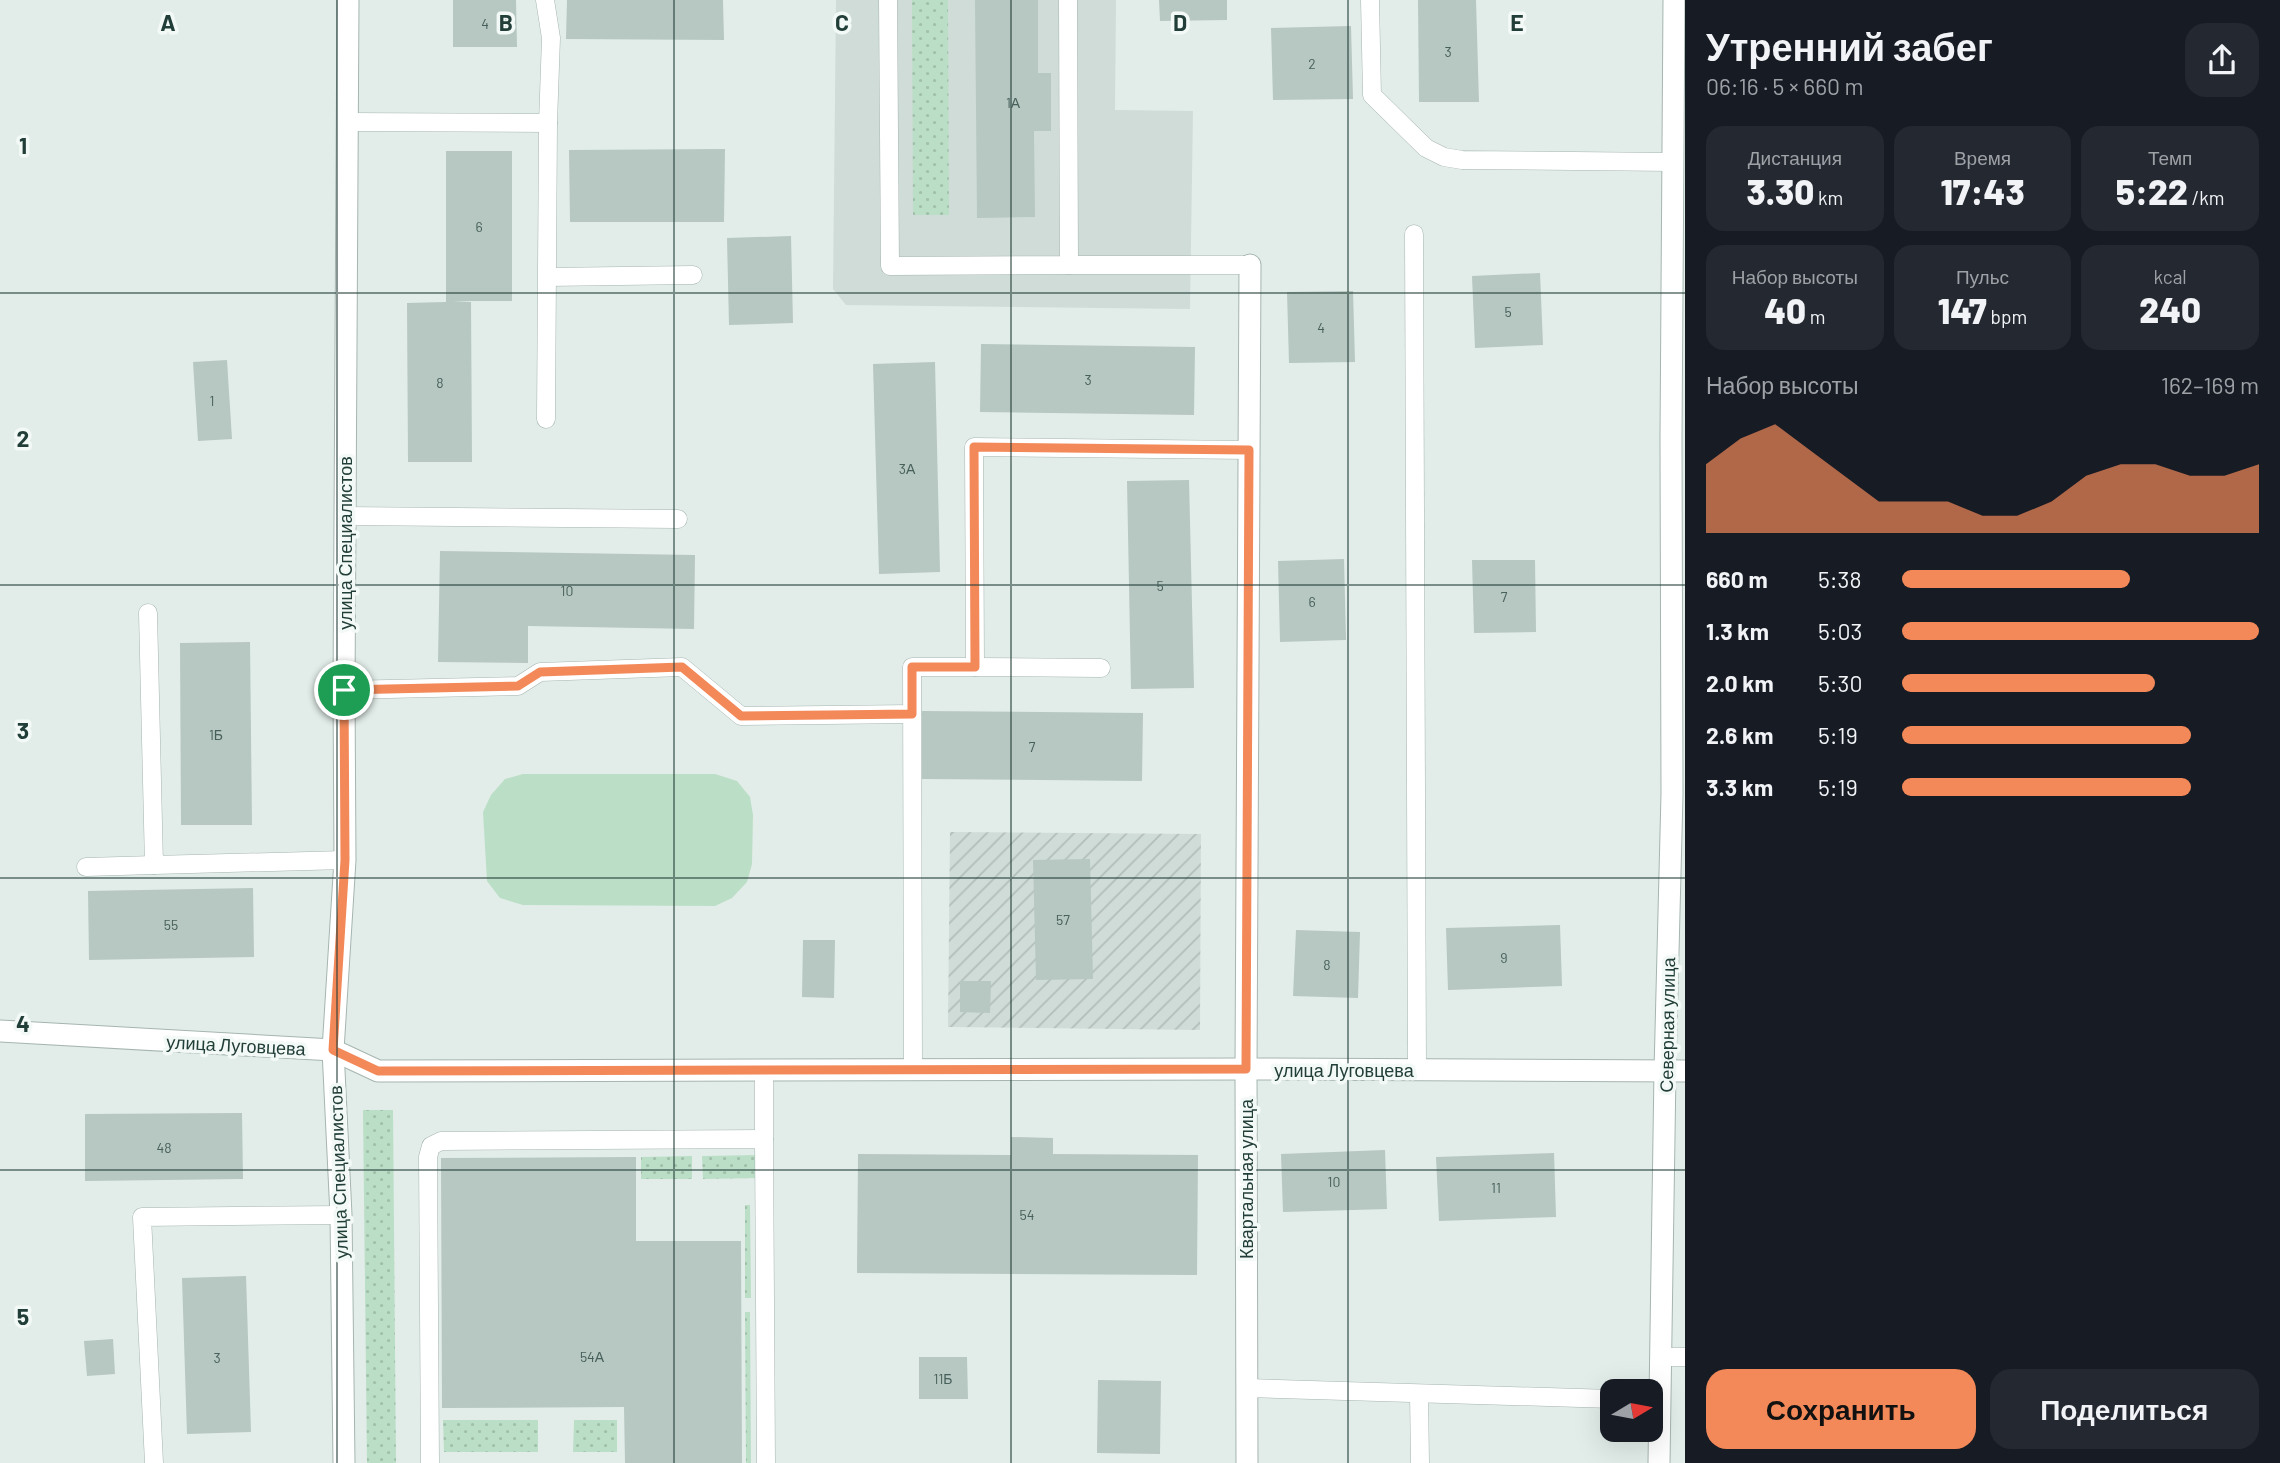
<!DOCTYPE html>
<html lang="ru">
<meta charset="utf-8">
<style>
:root{--surface:#171b24;--page:#242831;--text:#f1f3f6;--muted:#9ea1a6;--accent:#f38959}
body{margin:0;font-family:Barlow,sans-serif;background:var(--page);color:var(--text);height:100vh;display:flex;flex-direction:column;font-size:26px;white-space:nowrap}
*{box-sizing:border-box;margin:0}
p{font-size:23px;color:var(--muted)}
.icon{flex:none;width:38px;height:38px;fill:none;stroke:currentColor;stroke-width:2;stroke-linecap:round;stroke-linejoin:round}
.map{position:relative;flex:1;overflow:hidden}
.sheet{display:flex;flex-direction:column;background:var(--surface);width:595px}
.sheet>*{flex:none}
.needle{width:46px;rotate:80deg}
.controls{position:absolute;left:1600px;top:1379px;display:grid;gap:14px}
.controls a{display:grid;place-items:center;width:63px;height:63px;border-radius:14px;background:var(--surface);box-shadow:0 7px 28px #0002;font-size:35px}
.pin{position:absolute;display:grid;place-items:center;width:60px;height:60px;color:#fff;margin:-30px;border:4px solid #fff;border-radius:50%;box-shadow:0 2px 7px #0007}
.round{display:grid;place-items:center;flex:none;width:74px;height:74px;border-radius:21px;background:var(--page)}
.summary{display:flex;align-items:center;justify-content:space-between;height:119px;padding:0 21px}
h1{font-size:38px;font-weight:800;line-height:52px}
.metrics{display:grid;grid-template-columns:repeat(3,1fr);gap:10px;height:119px;padding:7px 21px}
.metrics div{display:grid;align-content:center;border-radius:18px;background:var(--page);text-align:center}
.metrics b{font-size:35px;font-weight:800}
.metrics small{font-size:19px;font-weight:400}
.metrics p{font-size:19px}
.chart{height:196px;padding:14px 21px}
.chart p{display:flex;justify-content:space-between}
.chart svg{width:100%;height:126px;margin-top:7px;fill:var(--accent);opacity:.7}
.cta{display:flex;gap:14px;margin-top:auto;padding:14px 21px}
.cta a{flex:1;height:80px;border-radius:21px;background:var(--accent);color:#111;font-size:28px;font-weight:800;line-height:80px;text-align:center}
.cta a+a{background:var(--page);color:var(--text)}
ul{padding:0 21px;list-style:none;font-size:23px}
li{display:grid;grid-template-columns:112px 84px 1fr;align-items:center;height:52px}
li i{height:18px;border-radius:9px;background:var(--accent)}
main{display:flex;flex:1;min-height:0}
.map>svg:first-child{display:block}
.built{fill:#d0dcd8}
.industrial{fill:url(#industrial-furrows)}
.grass{fill:url(#grass-dots)}
.garden{fill:#bbdec6}
.building{fill:#b7c7c2}
.lines{fill:none;stroke-linecap:round;stroke-linejoin:round}
.lane-casing{stroke:#a5b5b0;stroke-width:19}
.street-casing{stroke:#a5b5b0;stroke-width:23}
.lane{stroke:#fff;stroke-width:18}
.street{stroke:#fff;stroke-width:21}
.route-casing{stroke:#fff;stroke-width:14}
.route{stroke:#f38959;stroke-width:9}
.grid{fill:none;stroke:#223e38;stroke-width:2;stroke-opacity:0.55}
.labels{text-anchor:middle;dominant-baseline:central;stroke-width:7;stroke-linejoin:round;paint-order:stroke}
.number-label{font-size:14px;fill:#47605a}
.street-label{font-size:18px;fill:#223e38;stroke:#f3f9f6}
.grid-label{font-size:23px;text-anchor:middle;font-weight:bold;fill:#223e38;stroke:#f3f9f6;stroke-width:7;stroke-linejoin:round;paint-order:stroke}
</style>
<main>
<div class="map">
<svg width="1685" height="1463" viewBox="0 0 1685 1463">
<defs>
<pattern id="industrial-furrows" width="10" height="10" patternUnits="userSpaceOnUse" patternTransform="scale(1.75)"><rect width="10" height="10" fill="#d0dcd8"/><path d="M-1 1l2-2M0 10L10 0M9 11l2-2" fill="none" stroke="#b2beba"/></pattern>
<pattern id="grass-dots" width="8" height="8" patternUnits="userSpaceOnUse" patternTransform="scale(1.75)"><rect width="8" height="8" fill="#bbdec6"/><path d="M2 2h.1M6 6h.1" fill="none" stroke="#a0c0ab" stroke-width="1.8" stroke-linecap="round"/></pattern>
</defs>
<rect width="100%" height="100%" fill="#e2ede9"/>
<polygon class="built" points="836,0 1116,0 1115,110 1193,111 1190,309 846,305 833,289"/>
<polygon class="industrial" points="950,832 1201,834 1200,1030 948,1027"/>
<g class="grass">
<polygon points="912,0 948,0 949,215 913,215"/>
<polygon points="363,1110 393,1110 396,1463 367,1463"/>
<polygon points="759,1155 760,1178 703,1179 702,1156"/>
<polygon points="692,1156 692,1179 641,1179 641,1157"/>
<polygon points="745,1205 750,1205 751,1298 745,1298"/>
<polygon points="745,1312 750,1312 751,1463 746,1463"/>
<polygon points="443,1420 538,1420 538,1452 444,1452"/>
<polygon points="574,1420 617,1420 617,1452 573,1452"/>
</g>
<polygon class="garden" points="523,774 715,774 737,781 750,797 753,815 752,864 747,882 732,898 715,906 523,905 500,898 487,881 483,812 491,795 505,779"/>
<g class="building">
<polygon points="453,0 516,0 517,47 453,47"/>
<polygon points="567,0 723,0 724,40 566,39"/>
<polygon points="975,0 1038,0 1038,73 1051,73 1051,131 1034,131 1035,217 977,218"/>
<polygon points="1159,0 1227,0 1227,20 1160,21"/>
<polygon points="1418,0 1476,0 1479,102 1419,102"/>
<polygon points="1351,26 1353,99 1273,100 1271,28"/>
<polygon points="725,149 724,222 570,222 569,150"/>
<polygon points="446,151 512,151 512,301 453,301 471,302 472,462 408,462 407,303 446,302"/>
<polygon points="791,236 793,323 729,325 727,238"/>
<polygon points="1540,273 1543,345 1475,348 1472,276"/>
<polygon points="1353,291 1355,362 1289,363 1287,292"/>
<polygon points="981,344 1195,347 1194,415 980,412"/>
<polygon points="227,360 232,439 198,441 193,362"/>
<polygon points="935,362 940,572 879,574 873,364"/>
<polygon points="1189,480 1194,688 1131,689 1127,481"/>
<polygon points="440,551 695,555 694,629 528,626 528,663 438,662"/>
<polygon points="1344,559 1346,640 1280,642 1278,561"/>
<polygon points="1472,560 1535,560 1536,632 1474,633"/>
<polygon points="250,642 252,825 181,825 180,643"/>
<polygon points="922,711 1143,713 1142,781 922,779"/>
<polygon points="1090,859 1093,979 1036,980 1033,860"/>
<polygon points="253,888 254,957 89,960 88,891"/>
<polygon points="1560,925 1562,986 1448,990 1446,928"/>
<polygon points="1296,930 1360,932 1358,998 1293,996"/>
<polygon points="803,940 835,940 834,998 802,997"/>
<polygon points="960,981 991,981 990,1013 960,1012"/>
<polygon points="242,1113 243,1179 85,1181 85,1114"/>
<polygon points="1011,1137 1053,1138 1053,1154 1198,1155 1197,1275 857,1273 858,1154 1011,1155"/>
<polygon points="1385,1150 1387,1209 1283,1212 1281,1154"/>
<polygon points="1554,1153 1556,1217 1439,1221 1436,1157"/>
<polygon points="636,1157 636,1241 741,1241 742,1463 625,1463 624,1407 442,1408 441,1158"/>
<polygon points="246,1276 251,1432 187,1434 182,1278"/>
<polygon points="113,1339 115,1374 87,1376 84,1341"/>
<polygon points="919,1357 967,1357 968,1399 919,1399"/>
<polygon points="1098,1380 1161,1381 1160,1454 1097,1453"/>
</g>
<g class="lines">
<g class="lane-casing">
<g id="lane">
<polyline points="888,0 890,266 1069,265 1068,0"/>
<polyline points="1370,0 1372,95 1426,148 1444,157 1462,160 1673,162"/>
<polyline points="347,122 548,123 551,38 545,0"/>
<polyline points="1414,234 1417,1070"/>
<polyline points="1069,265 1250,265"/>
<polyline points="548,277 693,275"/>
<polyline points="546,419 548,123"/>
<polyline points="345,516 678,519"/>
<polyline points="148,613 154,865 345,860"/>
<polyline points="975,667 1101,668"/>
<polyline points="344,690 518,686 540,672 682,667 741,716 912,714"/>
<polyline points="86,867 154,865"/>
<polyline points="764,1070 764,1139"/>
<polyline points="913,1070 912,667 975,667 974,447 1249,450"/>
<polyline points="1661,1357 1685,1357"/>
<polyline points="1247,1388 1612,1399"/>
<polyline points="1419,1394 1420,1463"/>
<polyline points="154,1463 142,1217 341,1215"/>
<polyline points="430,1463 428,1157 431,1146 441,1141 764,1139 766,1463"/>
</g>
</g>
<g class="street-casing">
<g id="street">
<polyline points="0,1031 333,1050 378,1071 1246,1069 1685,1071"/>
<polyline points="344,1463 341,1215 333,1050 345,860 344,690 348,0"/>
<polyline points="1247,1463 1246,1069 1250,265"/>
<polyline points="1659,1463 1665,1071 1672,794 1671,438 1674,0"/>
</g>
</g>
<use href="#lane" class="lane"/>
<use href="#street" class="street"/>
</g>
<g class="lines">
<g class="route-casing">
<polygon id="route" points="974,447 1249,450 1246,1069 378,1071 333,1050 345,860 344,690 518,686 540,672 682,667 741,716 912,714 912,667 975,667"/>
</g>
<use href="#route" class="route"/>
</g>
<path class="grid" d="M337,0V1463M674,0V1463M1011,0V1463M1348,0V1463M0,293H1685M0,585H1685M0,878H1685M0,1170H1685"/>
<g class="labels">
<g class="number-label">
<text x="485" y="23">4</text>
<text x="1448" y="51">3</text>
<text x="1312" y="63">2</text>
<text x="1013" y="102">1А</text>
<text x="479" y="226">6</text>
<text x="1508" y="311">5</text>
<text x="1321" y="327">4</text>
<text x="1088" y="379">3</text>
<text x="440" y="382">8</text>
<text x="212" y="400">1</text>
<text x="907" y="468">3А</text>
<text x="1160" y="585">5</text>
<text x="567" y="590">10</text>
<text x="1504" y="596">7</text>
<text x="1312" y="601">6</text>
<text x="216" y="734">1Б</text>
<text x="1032" y="746">7</text>
<text x="1063" y="919">57</text>
<text x="171" y="924">55</text>
<text x="1504" y="957">9</text>
<text x="1327" y="964">8</text>
<text x="164" y="1147">48</text>
<text x="1334" y="1181">10</text>
<text x="1496" y="1187">11</text>
<text x="1027" y="1214">54</text>
<text x="592" y="1356">54А</text>
<text x="217" y="1357">3</text>
<text x="943" y="1378">11Б</text>
</g>
<g class="street-label">
<text transform="translate(345 543) rotate(-90)">улица Специалистов</text>
<text transform="translate(1667 1025) rotate(-89)">Северная улица</text>
<text transform="translate(236 1045) rotate(3)">улица Луговцева</text>
<text x="1344" y="1070">улица Луговцева</text>
<text transform="translate(338 1172) rotate(-92)">улица Специалистов</text>
<text transform="translate(1246 1179) rotate(-90)">Квартальная улица</text>
</g>
</g>
<g class="grid-label">
<text x="168" y="31">A</text>
<text x="506" y="31">B</text>
<text x="842" y="31">C</text>
<text x="1180" y="31">D</text>
<text x="1517" y="31">E</text>
<text x="23" y="154">1</text>
<text x="23" y="447">2</text>
<text x="23" y="739">3</text>
<text x="23" y="1032">4</text>
<text x="23" y="1325">5</text>
</g>
</svg>
<div class="controls">
<a><svg class="needle" viewBox="-14 -14 28 28"><path d="M0-13l5 13h-10z" fill="#e53935"/><path d="M0 13l5-13h-10z" fill="#9ea1a6"/></svg></a>
</div>
<div class="pin" style="left:344px;top:690px;background:#1e9e55"><svg class="icon" aria-label="arrive" viewBox="0 0 24 24"><path d="M6 21V4h12l-3 4 3 4H6"/></svg></div>
</div>
<section class="sheet">
<div class="summary"><div><h1>Утренний забег</h1><p>06:16 · 5 × 660 m</p></div><a class="round"><svg class="icon" aria-label="share" viewBox="0 0 24 24"><path d="M12 15V3M7 8l5-5 5 5M5 13v7h14v-7"/></svg></a></div>
<div class="metrics">
<div><p>Дистанция</p><b>3.30<small> km</small></b></div>
<div><p>Время</p><b>17:43</b></div>
<div><p>Темп</p><b>5:22<small> /km</small></b></div>
</div>
<div class="metrics">
<div><p>Набор высоты</p><b>40<small> m</small></b></div>
<div><p>Пульс</p><b>147<small> bpm</small></b></div>
<div><p>kcal</p><b>240</b></div>
</div>
<div class="chart"><p><span>Набор высоты</span>162–169 m</p>
<svg viewBox="0 0 160 44" preserveAspectRatio="none"><path d="M0 44V20L10 11L20 6L30 15L40 24L50 33L60 33L70 33L80 38L90 38L100 33L110 24L120 20L130 20L140 24L150 24L160 20V44z"/></svg>
</div>
<ul>
<li><b>660 m</b>5:38<i style="width:64%"></i></li>
<li><b>1.3 km</b>5:03<i style="width:100%"></i></li>
<li><b>2.0 km</b>5:30<i style="width:71%"></i></li>
<li><b>2.6 km</b>5:19<i style="width:81%"></i></li>
<li><b>3.3 km</b>5:19<i style="width:81%"></i></li>
</ul>
<div class="cta"><a>Сохранить</a><a>Поделиться</a></div>
</section>
</main>
